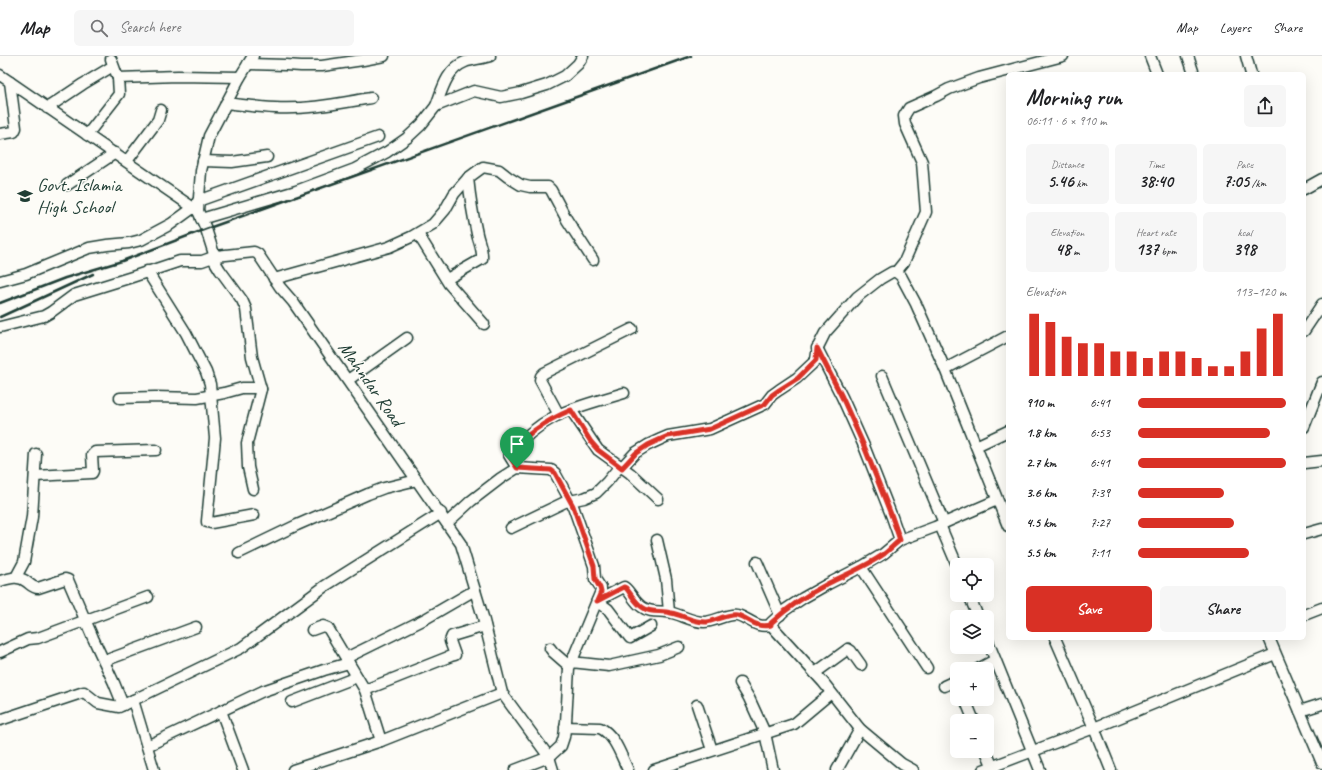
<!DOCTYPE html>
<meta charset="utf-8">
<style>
:root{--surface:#fff;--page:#f6f6f6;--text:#202124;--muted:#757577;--line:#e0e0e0;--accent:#d93025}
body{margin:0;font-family:Caveat,sans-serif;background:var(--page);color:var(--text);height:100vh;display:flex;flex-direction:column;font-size:15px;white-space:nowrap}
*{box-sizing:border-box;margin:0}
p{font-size:13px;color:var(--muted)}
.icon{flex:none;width:22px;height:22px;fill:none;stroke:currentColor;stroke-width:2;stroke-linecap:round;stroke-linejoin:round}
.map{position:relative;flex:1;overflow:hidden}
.side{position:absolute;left:1006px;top:16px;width:300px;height:568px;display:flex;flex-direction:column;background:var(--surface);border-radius:6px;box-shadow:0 4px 16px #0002}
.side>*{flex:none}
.buttons{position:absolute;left:950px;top:502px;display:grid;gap:8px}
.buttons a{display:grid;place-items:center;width:44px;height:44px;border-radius:6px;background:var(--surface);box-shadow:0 4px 16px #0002;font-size:20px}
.pin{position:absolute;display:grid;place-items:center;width:34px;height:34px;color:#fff;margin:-41px -17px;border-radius:50% 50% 50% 0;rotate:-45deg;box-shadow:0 0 4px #0007}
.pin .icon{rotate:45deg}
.round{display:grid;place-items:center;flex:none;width:42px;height:42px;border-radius:6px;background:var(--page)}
.overview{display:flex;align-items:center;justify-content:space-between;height:68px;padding:0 20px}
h1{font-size:22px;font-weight:800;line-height:30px}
.stats{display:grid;grid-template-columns:repeat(3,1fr);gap:6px;height:68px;padding:4px 20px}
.stats div{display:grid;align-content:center;border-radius:6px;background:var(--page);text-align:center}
.stats b{font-size:17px;font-weight:800}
.stats small{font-size:11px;font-weight:400}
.stats p{font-size:11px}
.chart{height:112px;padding:8px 20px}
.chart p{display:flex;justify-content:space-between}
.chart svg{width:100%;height:72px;margin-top:4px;stroke:var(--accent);stroke-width:6}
.action{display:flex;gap:8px;margin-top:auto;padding:8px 20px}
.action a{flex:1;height:46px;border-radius:6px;background:var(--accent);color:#fff;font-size:16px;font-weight:800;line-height:46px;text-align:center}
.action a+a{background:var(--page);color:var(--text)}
ul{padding:0 20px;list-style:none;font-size:13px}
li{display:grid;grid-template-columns:64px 48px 1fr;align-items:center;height:30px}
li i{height:10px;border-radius:5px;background:var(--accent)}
header{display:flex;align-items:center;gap:24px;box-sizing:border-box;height:56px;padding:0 20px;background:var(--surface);border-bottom:1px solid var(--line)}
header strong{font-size:19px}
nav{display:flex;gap:22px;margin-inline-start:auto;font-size:14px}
.search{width:280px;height:36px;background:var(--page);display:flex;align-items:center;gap:10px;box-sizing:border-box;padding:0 14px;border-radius:6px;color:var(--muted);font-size:15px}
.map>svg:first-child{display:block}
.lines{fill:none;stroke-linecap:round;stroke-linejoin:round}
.minor-casing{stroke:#1f3d34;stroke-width:13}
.minor{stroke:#fdfcf7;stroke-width:10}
.rail{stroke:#1f3d34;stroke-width:2.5}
.route-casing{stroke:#fff;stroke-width:8}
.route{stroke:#d93025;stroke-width:5}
.labels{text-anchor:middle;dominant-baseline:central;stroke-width:3;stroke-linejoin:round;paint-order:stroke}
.poi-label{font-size:19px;fill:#1f3d34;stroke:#fdfcf7;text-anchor:start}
.street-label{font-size:19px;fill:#1f3d34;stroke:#fdfcf7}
</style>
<header>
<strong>Map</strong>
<div class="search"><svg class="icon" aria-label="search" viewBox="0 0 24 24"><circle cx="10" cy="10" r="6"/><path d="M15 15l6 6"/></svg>Search here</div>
<nav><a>Map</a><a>Layers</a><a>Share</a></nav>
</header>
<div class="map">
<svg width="1322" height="714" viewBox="0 0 1322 714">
<rect width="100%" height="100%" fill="#fdfcf7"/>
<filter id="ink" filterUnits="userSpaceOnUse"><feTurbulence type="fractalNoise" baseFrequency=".025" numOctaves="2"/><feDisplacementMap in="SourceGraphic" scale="8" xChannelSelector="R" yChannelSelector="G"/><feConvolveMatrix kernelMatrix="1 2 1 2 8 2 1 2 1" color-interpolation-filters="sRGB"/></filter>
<g filter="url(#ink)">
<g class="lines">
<g class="minor-casing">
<g id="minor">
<polyline points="1150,0 1157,18"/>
<polyline points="1188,0 1194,18"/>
<polyline points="1246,0 1251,18"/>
<polyline points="248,8 286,9 301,10 322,10 363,4 384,0"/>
<polyline points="0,19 198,155"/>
<polyline points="118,22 178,20 240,21"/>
<path d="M226,47C242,49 259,51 275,52C308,54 340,47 371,42"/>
<path d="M436,50C442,34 447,13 465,6C473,3 481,3 490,0"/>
<polyline points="47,52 83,28 113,10"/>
<polyline points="0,78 14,76 16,72 10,26"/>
<polyline points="87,79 119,38 118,22 111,3"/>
<polyline points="127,105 158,64 161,54"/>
<polyline points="203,105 232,106 267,101"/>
<polyline points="67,129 115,97"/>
<polyline points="1304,133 1322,123"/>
<polyline points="198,145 378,81"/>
<polyline points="201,163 296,135 355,113 387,96 407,82 421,69 436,50 474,35 501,41 521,37 547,29 565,20 578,8 583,0"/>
<polyline points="418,178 449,228 484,268"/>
<polyline points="216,200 213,195 206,173 198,155 201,115 209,80 240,21 253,0"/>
<polyline points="212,201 220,214 242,244 246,253 252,301 261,333 247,387 248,411 253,433"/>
<polyline points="147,215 186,277 206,316 210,328 215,382 207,465 207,466 211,467 254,459"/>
<polyline points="896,216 904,206 926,156 922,106 905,68 904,60 909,52 936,40 949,33 979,22 1063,0"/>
<polyline points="274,223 389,191 411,181 433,168 445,154 454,138 468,122 483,111 499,114 508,121 521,129 530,131 548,131 551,134 567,164 593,204"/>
<path d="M447,223L482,203C483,194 479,187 477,178C473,160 470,141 468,122"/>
<polyline points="0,225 26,218 89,192 107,189 129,187 141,184 171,168 193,152"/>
<polyline points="0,271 44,260 51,256 74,239 132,221 180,205 202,205 216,200 254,196 258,198 280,231 293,246 461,488 483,561 502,637 549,701 553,714"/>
<polyline points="1304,275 1322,248"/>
<polyline points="1008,280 945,313 1008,470"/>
<polyline points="817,292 842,341 864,390 892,461 900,484"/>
<polyline points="882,320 944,467"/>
<polyline points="348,324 407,282"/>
<polyline points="120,342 155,341 197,342 224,337 242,332 257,332 261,333"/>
<polyline points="571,354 598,394 630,417 658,443"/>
<polyline points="559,359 540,324 541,320 544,317 632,273"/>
<polyline points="1304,371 1322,326"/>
<polyline points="976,390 1008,375"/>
<polyline points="1304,407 1322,405"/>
<polyline points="622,411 635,397 648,389 661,383 668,380 710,373 765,348 772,339 779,334 797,322 812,308 816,304 818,291 825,277 857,241 880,223 892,216 896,216 901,220 916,248 945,313"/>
<path d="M517,412L509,399C521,384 537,370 554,361C575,350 602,344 624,337"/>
<polyline points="35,420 92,417 93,415 92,399 95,396 156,394"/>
<polyline points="447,467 471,445 501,422 517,412 551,414 555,417 573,450 594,510 595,523 601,532 601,535 569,612 566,666 564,681 561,690 549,701 515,714"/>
<polyline points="940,469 957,509"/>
<polyline points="511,472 565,446 584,442 596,437 607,426 620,410"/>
<polyline points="1304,478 1322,473"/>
<polyline points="657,484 666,523 669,556"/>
<polyline points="239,497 297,469 368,438 384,432 417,424"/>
<polyline points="757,506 780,559"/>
<polyline points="861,511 927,612"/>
<polyline points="16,521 24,506 32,461 36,398"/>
<path d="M0,525C10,522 19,519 27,526C31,529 33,532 38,532L65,523L68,524L93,582L114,627L123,649"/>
<polyline points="969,539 978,561"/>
<polyline points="1304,559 1322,552"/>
<path d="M651,570L630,582L608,553L597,545L624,531C631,536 634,546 642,551C651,558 662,554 672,557C682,559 692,566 704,566C714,566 728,557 737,559C749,562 756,573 771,569"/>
<polyline points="312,574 323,570 328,572 365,634 381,685"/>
<polyline points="1055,582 1094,672 1111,714"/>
<polyline points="1269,582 1322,707"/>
<polyline points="987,583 1040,714"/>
<polyline points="550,592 553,596 569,610"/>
<polyline points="0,596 28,583 38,582 148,541"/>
<polyline points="346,602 425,563 475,534"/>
<polyline points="104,605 196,571"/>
<polyline points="571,606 609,610 659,599 679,591"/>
<polyline points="978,613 995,604"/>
<polyline points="815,617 848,593 851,595 861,609"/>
<polyline points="740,627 749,642 765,677 773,714"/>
<polyline points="944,630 957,624"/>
<polyline points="365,634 451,600 455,599 450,585 452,580 485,570"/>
<polyline points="965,643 974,665"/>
<polyline points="133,644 154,714"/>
<polyline points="292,646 357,621"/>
<polyline points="697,649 712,694"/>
<polyline points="221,655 243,714"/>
<polyline points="1300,655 1322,648"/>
<polyline points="0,664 84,636 98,647 119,651 241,592 325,530 441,457"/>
<path d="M565,671L600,672C615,679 621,700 628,714"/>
<polyline points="147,690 263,635 324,614 349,607"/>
<polyline points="986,695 994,714"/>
<polyline points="293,714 381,685 502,637"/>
<polyline points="654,714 794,668 831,637"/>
<polyline points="837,714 860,673"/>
<polyline points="913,714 902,708 860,673 823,626 771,569 771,567 785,554 803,542 828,528 861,511 883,498 900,484 935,471 997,444"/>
<polyline points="983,714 1094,672 1275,598"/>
</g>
</g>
<use href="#minor" class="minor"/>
<g class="rail">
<polyline points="0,247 65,222 122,205 206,173 691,0"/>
<polyline points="0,261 93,218"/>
</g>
</g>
</g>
<g class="lines" filter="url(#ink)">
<g class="route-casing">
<path id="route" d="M817,292L842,341L864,390L892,461L900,484C894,489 889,494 884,498C867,510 847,518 829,527C808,538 788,551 771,567V569C755,573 749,562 737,559C729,557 715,565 707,566C694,567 683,559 671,557C661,554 651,558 642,551C635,546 631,538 626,532L624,531L597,545L601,536L600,532L595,523L594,510L573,450L555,417L551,414L517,412L509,399C525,378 547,364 571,354L591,386L598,394L622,412L636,397L648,389L661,383L668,380L710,373L765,348L772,339L779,334L798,322L816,304Z"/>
</g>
<use href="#route" class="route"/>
</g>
<defs>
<g id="school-bare" transform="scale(1.2)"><path d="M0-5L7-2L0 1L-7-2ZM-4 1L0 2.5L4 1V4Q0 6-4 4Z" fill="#1f3d34" stroke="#fdfcf7" stroke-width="2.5" paint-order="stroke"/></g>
</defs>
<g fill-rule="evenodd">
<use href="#school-bare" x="25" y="140"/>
</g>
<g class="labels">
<g class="poi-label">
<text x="37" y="129">Govt. Islamia<tspan x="37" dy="22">High School</tspan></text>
</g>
<g class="street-label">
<text transform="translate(371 328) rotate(55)">Mahndar Road</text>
</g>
</g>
</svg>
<div class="buttons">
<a><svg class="icon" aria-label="locate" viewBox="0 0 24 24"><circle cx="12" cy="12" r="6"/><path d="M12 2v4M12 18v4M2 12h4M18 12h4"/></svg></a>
<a><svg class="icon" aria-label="layers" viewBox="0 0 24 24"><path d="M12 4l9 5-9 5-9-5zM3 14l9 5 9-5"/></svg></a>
<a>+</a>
<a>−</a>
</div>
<div class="pin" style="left:517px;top:412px;background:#1e9e55"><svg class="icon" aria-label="arrive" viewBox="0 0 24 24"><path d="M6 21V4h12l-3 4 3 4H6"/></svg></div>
<section class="side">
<div class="overview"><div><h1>Morning run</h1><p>06:11 · 6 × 910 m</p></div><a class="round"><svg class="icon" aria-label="share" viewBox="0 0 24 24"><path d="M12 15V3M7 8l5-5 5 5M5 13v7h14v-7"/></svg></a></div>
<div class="stats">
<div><p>Distance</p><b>5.46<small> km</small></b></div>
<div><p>Time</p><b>38:40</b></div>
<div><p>Pace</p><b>7:05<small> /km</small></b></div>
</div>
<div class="stats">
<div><p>Elevation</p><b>48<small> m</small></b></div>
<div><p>Heart rate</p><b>137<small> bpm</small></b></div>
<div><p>kcal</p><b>398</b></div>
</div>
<div class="chart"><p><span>Elevation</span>113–120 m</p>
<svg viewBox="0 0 160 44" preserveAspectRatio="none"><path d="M5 44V6M15 44V11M25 44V20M35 44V24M45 44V24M55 44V29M65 44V29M75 44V33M85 44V29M95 44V29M105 44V33M115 44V38M125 44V38M135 44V29M145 44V15M155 44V6"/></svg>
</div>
<ul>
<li><b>910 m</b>6:41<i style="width:100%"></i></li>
<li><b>1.8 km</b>6:53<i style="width:89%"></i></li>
<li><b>2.7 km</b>6:41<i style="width:100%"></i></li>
<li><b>3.6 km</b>7:39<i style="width:58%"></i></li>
<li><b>4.5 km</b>7:27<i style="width:65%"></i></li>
<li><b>5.5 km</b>7:11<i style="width:75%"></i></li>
</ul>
<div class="action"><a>Save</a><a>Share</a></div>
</section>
</div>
